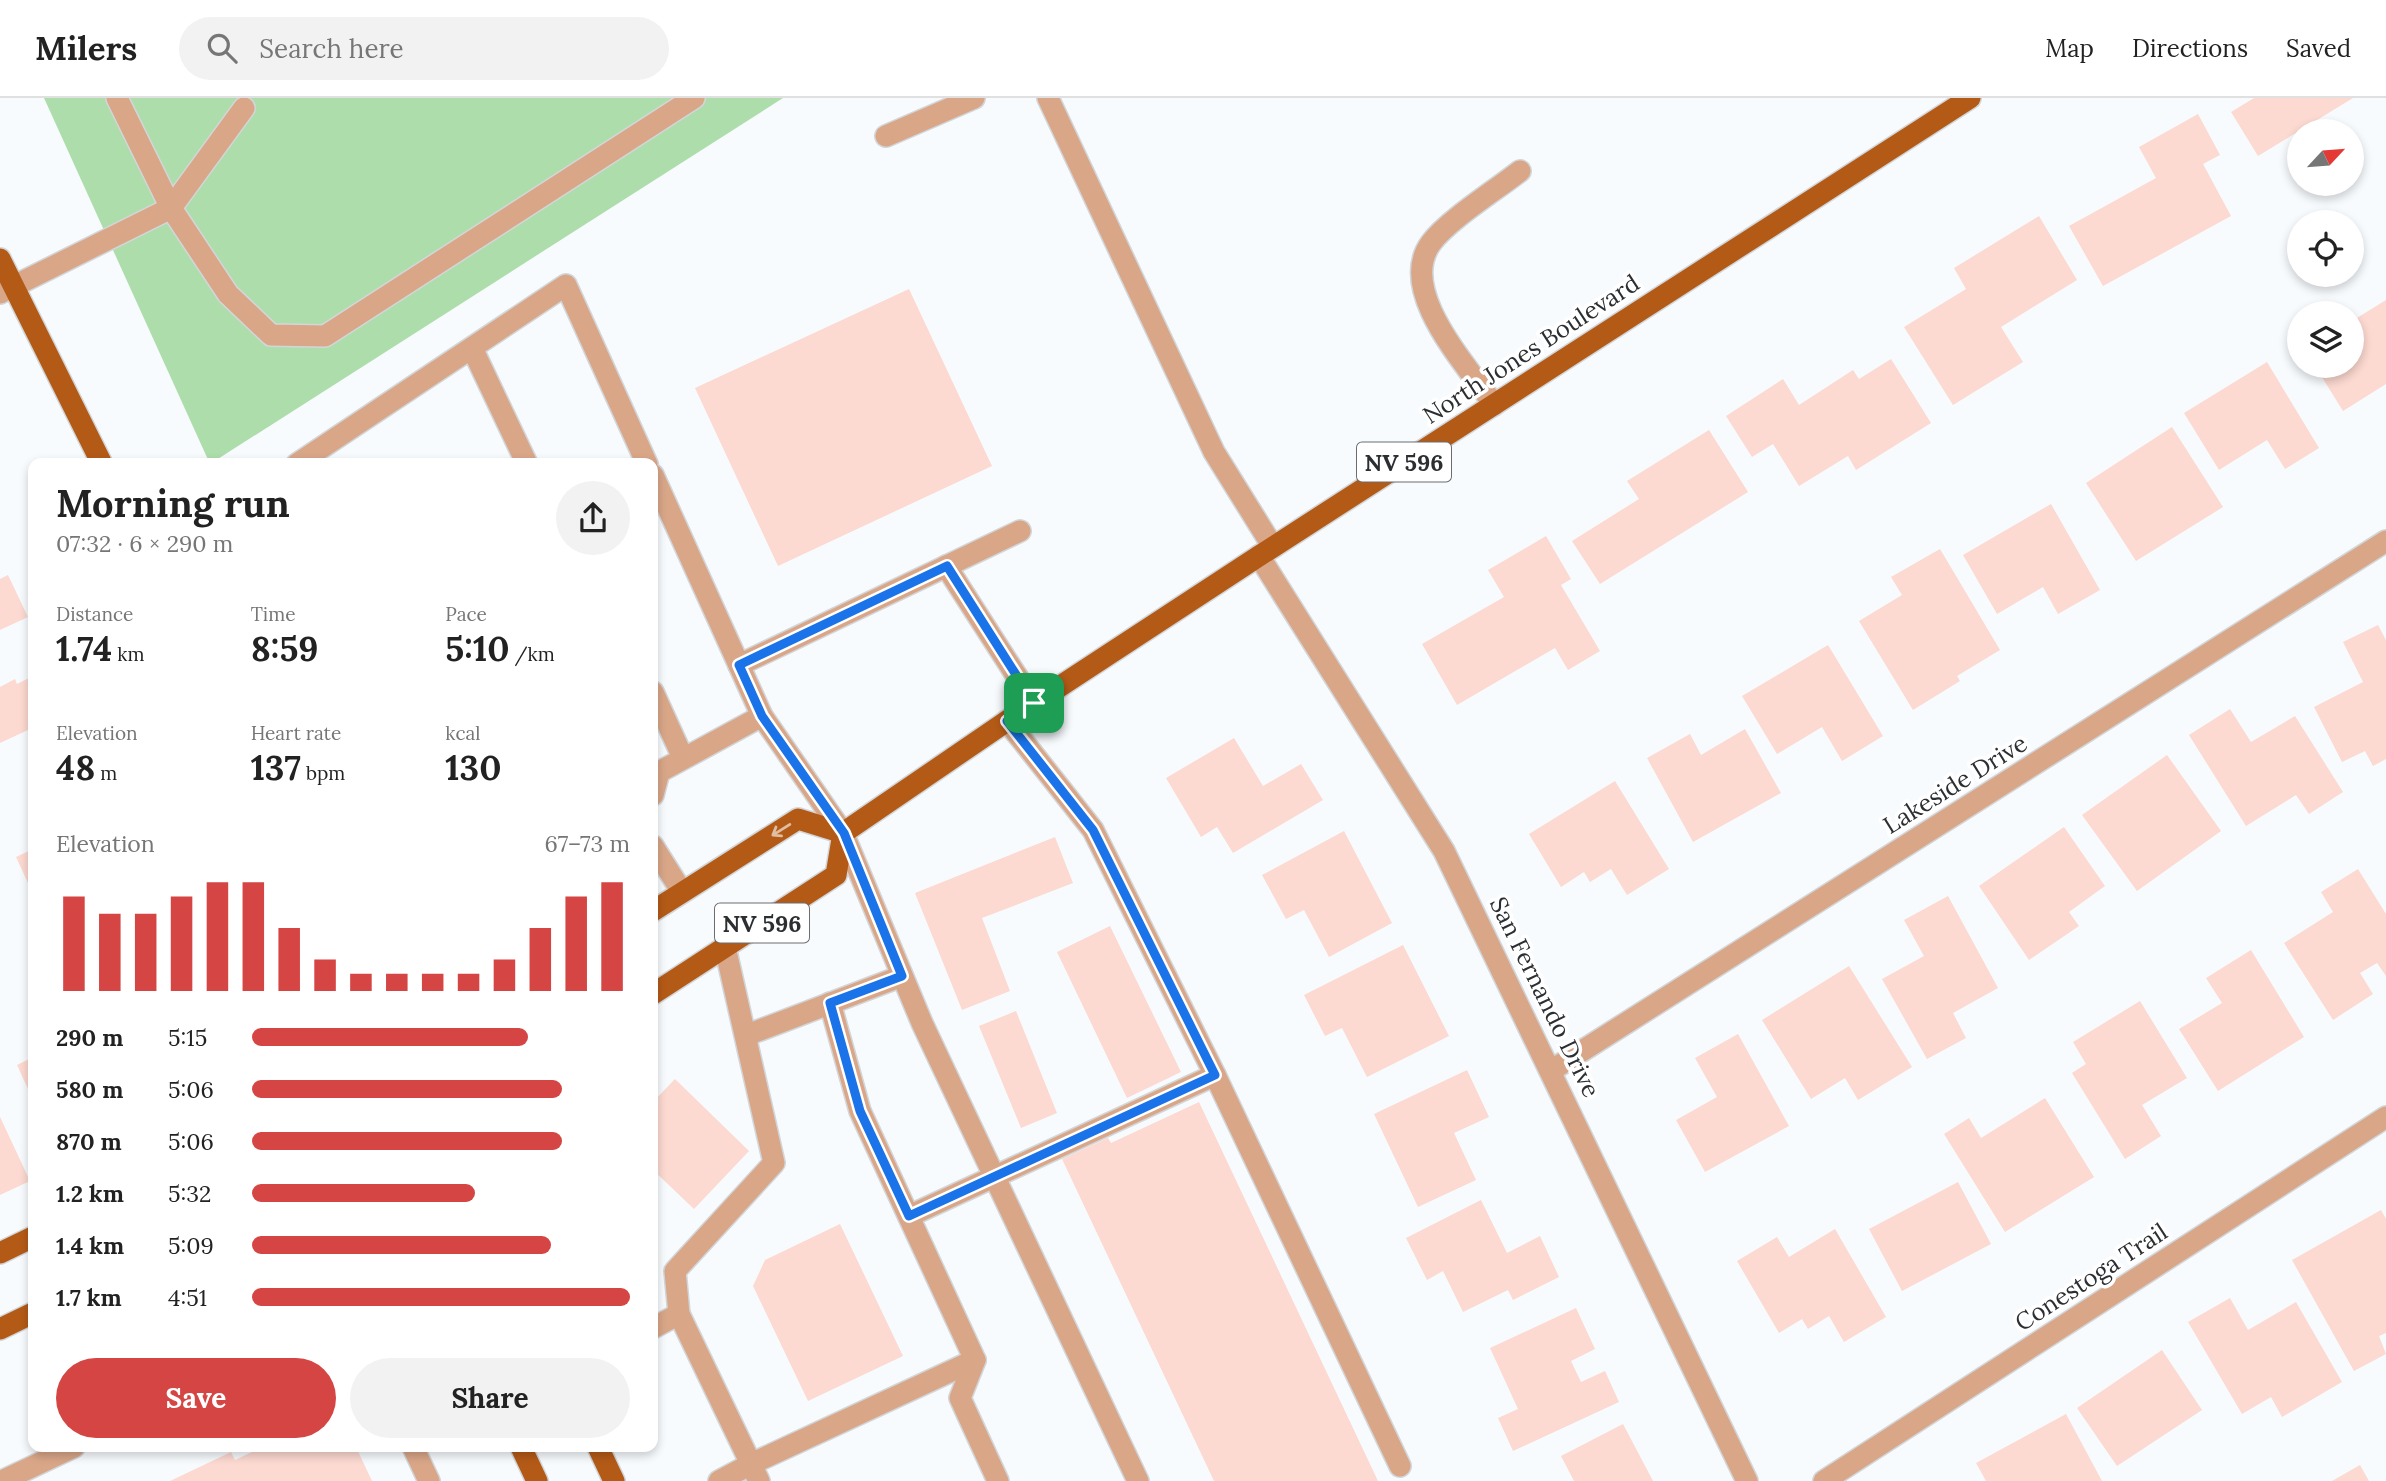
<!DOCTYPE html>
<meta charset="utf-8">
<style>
:root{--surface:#fff;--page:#f2f2f2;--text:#222;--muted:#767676;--line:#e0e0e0;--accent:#d44543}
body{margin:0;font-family:Lora,serif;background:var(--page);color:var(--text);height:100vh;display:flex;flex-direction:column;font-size:26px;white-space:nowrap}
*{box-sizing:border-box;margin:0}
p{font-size:23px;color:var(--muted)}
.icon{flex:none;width:38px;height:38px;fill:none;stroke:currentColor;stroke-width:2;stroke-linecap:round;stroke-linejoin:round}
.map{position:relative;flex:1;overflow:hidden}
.drawer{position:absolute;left:28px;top:360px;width:630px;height:994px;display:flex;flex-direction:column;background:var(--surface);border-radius:14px;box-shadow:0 4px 10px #0003}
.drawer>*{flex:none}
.needle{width:46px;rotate:64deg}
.controls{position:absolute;left:2287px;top:21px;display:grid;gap:14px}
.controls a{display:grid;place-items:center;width:77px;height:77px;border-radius:50%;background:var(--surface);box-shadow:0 4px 10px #0003;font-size:35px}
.pin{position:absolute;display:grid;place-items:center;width:60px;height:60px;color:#fff;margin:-30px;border-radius:14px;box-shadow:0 4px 10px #0006}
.round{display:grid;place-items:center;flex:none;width:74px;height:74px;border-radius:37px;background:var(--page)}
.head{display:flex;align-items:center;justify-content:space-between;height:119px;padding:0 28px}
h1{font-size:38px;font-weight:700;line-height:52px}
.figures{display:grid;grid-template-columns:repeat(3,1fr);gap:10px;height:119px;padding:7px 28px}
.figures div{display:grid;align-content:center}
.figures b{font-size:35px;font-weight:700}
.figures small{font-size:19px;font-weight:400}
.figures p{font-size:19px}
.chart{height:196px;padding:14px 28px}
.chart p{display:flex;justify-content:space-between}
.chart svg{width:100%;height:126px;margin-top:7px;stroke:var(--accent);stroke-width:6}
.action{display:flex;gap:14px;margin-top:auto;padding:14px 28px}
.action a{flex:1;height:80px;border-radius:42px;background:var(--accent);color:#fff;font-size:28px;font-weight:700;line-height:80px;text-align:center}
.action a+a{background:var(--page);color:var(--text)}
ul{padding:0 28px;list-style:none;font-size:23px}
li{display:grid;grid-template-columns:112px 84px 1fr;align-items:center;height:52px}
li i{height:18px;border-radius:9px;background:var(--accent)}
header{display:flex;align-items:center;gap:42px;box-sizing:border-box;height:98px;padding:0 35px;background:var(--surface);border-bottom:2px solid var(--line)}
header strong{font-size:33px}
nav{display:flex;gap:38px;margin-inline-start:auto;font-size:24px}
.search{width:490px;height:63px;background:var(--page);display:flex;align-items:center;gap:18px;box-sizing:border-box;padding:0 24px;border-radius:38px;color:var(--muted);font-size:26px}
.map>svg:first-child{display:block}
.green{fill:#aeddac}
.building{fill:#fcd9d1}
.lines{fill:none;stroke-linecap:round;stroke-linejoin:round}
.minor-casing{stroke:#d3d6d9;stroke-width:24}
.major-casing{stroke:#d3d6d9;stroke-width:24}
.minor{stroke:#d9a688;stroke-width:21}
.major{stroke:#b45a17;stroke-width:21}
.oneway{stroke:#e1bda2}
.route-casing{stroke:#fff;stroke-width:14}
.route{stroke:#1a73e8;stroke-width:9}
.labels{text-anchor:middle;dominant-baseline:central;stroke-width:7;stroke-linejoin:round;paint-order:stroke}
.shield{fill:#fff;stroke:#6b6d70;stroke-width:2}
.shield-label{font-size:23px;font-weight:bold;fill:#2c2f32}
.street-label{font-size:24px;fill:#2c2f32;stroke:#fff}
</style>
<header>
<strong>Milers</strong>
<div class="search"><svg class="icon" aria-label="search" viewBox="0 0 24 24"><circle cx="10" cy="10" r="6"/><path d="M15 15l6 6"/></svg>Search here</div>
<nav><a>Map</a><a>Directions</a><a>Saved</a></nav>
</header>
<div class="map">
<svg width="2386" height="1383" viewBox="0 0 2386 1383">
<rect width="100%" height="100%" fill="#f8fbfe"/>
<polygon class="green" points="44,0 783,0 210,366"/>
<g class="building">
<polygon points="2254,0 2353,0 2258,58 2231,14"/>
<polygon points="2198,16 2220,57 2203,66 2231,118 2103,188 2069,128 2156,80 2139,49"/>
<polygon points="2039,118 2077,182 2001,229 2023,264 1953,307 1904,229 1966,191 1954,170"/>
<polygon points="909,191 992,368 778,468 695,290"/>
<polygon points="2386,202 2386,286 2343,313 2315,268 2352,268 2352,223"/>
<polygon points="1891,261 1931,325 1856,372 1848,358 1799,388 1773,346 1752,359 1726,318 1783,281 1799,307 1853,272 1859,281"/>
<polygon points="2267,264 2319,350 2285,371 2267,342 2219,372 2184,315"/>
<polygon points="2172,329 2223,409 2136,463 2086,385"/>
<polygon points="1709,332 1748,394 1600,486 1572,443 1639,401 1627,383"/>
<polygon points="2051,406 2100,492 2058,516 2043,489 1997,516 1963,457"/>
<polygon points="1546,438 1571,481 1561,487 1600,553 1568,572 1555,550 1457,607 1422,546 1504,499 1488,472"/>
<polygon points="1940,451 2000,552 1957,578 1960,583 1913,612 1859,523 1902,497 1891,479"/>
<polygon points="8,477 28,519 0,532 0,481"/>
<polygon points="2378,527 2386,542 2386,661 2373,668 2365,653 2342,664 2314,609 2363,584 2343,544"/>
<polygon points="1828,547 1883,638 1842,663 1822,629 1777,656 1742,598"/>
<polygon points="33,578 33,644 28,632 0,645 0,589 15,581 17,586"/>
<polygon points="2230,611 2251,644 2295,618 2343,694 2309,716 2296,697 2246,728 2189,637"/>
<polygon points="1745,631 1781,695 1693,744 1647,660 1690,636 1701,657"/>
<polygon points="1234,640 1263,688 1301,666 1323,702 1233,755 1217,729 1201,739 1166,680"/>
<polygon points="2167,657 2221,733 2137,793 2082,717"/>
<polygon points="1615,683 1669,771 1627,797 1611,771 1590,784 1584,774 1561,789 1529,736"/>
<polygon points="2064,729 2105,788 2069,814 2079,828 2029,862 1979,788"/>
<polygon points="1344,733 1392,825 1329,859 1304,812 1286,821 1262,777"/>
<polygon points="1055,739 1073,785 982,820 1010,893 962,912 915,795"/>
<polygon points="33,751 33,796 16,759"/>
<polygon points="2358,771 2386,816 2386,878 2377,865 2360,875 2373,896 2333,922 2284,845 2333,814 2321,794"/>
<polygon points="1948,798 1998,890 1953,915 1966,940 1927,961 1882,881 1924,858 1904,822"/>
<polygon points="1110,828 1181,974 1127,1000 1057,854"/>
<polygon points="1403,847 1449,938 1367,979 1342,930 1325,938 1304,897"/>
<polygon points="2251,852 2304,939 2218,993 2179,931 2222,905 2206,880"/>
<polygon points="1849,868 1912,969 1858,1002 1845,980 1811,1001 1762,922"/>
<polygon points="2140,903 2187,980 2142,1007 2161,1038 2125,1061 2072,975 2086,966 2073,944"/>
<polygon points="1016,913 1057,1015 1021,1030 979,928"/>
<polygon points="1738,936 1789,1028 1705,1074 1676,1022 1717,999 1695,960"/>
<polygon points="33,959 33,1002 17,967"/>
<polygon points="1467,972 1489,1019 1454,1035 1476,1082 1418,1109 1374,1016"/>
<polygon points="675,981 749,1053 694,1111 653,1072 653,1004"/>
<polygon points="2045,1000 2094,1079 2005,1134 1944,1036 1969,1020 1981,1040"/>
<polygon points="1199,1004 1378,1383 1214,1383 1062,1061 1108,1040 1111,1045"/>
<polygon points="0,1019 30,1083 0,1097"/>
<polygon points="1958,1084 1991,1146 1902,1193 1869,1131"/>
<polygon points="1481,1102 1507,1155 1540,1138 1559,1179 1513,1202 1508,1192 1463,1214 1443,1173 1427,1182 1406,1140"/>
<polygon points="2381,1112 2386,1121 2386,1235 2379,1238 2386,1256 2354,1273 2292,1162"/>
<polygon points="840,1126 903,1258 808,1303 753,1188 765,1162"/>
<polygon points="1835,1131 1886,1219 1844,1244 1829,1218 1808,1231 1802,1221 1779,1235 1737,1163 1777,1139 1789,1159"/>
<polygon points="2230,1200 2248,1232 2296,1204 2342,1284 2282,1319 2271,1299 2242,1316 2188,1224"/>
<polygon points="1576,1210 1595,1251 1571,1263 1581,1284 1605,1273 1619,1304 1513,1353 1498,1320 1518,1311 1490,1250"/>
<polygon points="2162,1252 2202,1312 2117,1368 2077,1310"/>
<polygon points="2066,1316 2102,1383 1986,1383 1976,1365"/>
<polygon points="1623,1326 1653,1383 1574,1383 1561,1358"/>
<polygon points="262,1349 356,1349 372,1383 170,1383 231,1354 235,1362"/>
<polygon points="2360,1367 2369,1383 2332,1383"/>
</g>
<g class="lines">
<g class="minor-casing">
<g id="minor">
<polyline points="117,0 171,110 244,10"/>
<polyline points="1048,0 1214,354 1273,449"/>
<polyline points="886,38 974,0"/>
<polyline points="0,195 171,110 228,196 271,237 325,238 694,0"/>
<polyline points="472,250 527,366"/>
<path d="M1494,307C1468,268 1396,193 1431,145C1448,122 1496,92 1520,73"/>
<polyline points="297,366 566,187 647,366"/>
<polyline points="653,377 762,618 843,735 922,925 1138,1383"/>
<polyline points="1259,458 1444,753 1747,1383"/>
<polyline points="946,468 1034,605"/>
<polyline points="739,567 1020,433"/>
<polyline points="653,594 683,660"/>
<polyline points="1007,623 1093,732 1215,977 1400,1368"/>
<polyline points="653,673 659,674 762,618"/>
<polyline points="653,697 659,674"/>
<polyline points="653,748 682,794"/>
<polyline points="725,849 774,1065 675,1173 679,1216 751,1366 975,1262"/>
<polyline points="830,905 860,1013 975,1262 960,1300 998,1383"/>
<polyline points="747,937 902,878"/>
<polyline points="1552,972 2386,443"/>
<polyline points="909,1118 1215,977"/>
<polyline points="653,1230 679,1216"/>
<polyline points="413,1349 429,1383"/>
<polyline points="2,1383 74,1349"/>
<polyline points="719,1383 751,1366 759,1383"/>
<polyline points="1824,1383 2386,1019"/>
</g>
</g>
<g class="major-casing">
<g id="major">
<polyline points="0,161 102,366"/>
<polyline points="653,813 798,721 843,735"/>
<polyline points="653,896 836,777 843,735 1007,623 1259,458 1970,0"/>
<polyline points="0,1155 33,1139"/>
<polyline points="0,1231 33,1215"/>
<polyline points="521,1349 537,1383"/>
<polyline points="598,1349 614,1383"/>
</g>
</g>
<use href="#minor" class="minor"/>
<use href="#major" class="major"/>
</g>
<defs><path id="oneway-shaft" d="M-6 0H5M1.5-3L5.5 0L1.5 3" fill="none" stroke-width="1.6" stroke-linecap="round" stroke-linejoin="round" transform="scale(1.75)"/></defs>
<use class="oneway" href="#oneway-shaft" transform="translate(781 732) rotate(148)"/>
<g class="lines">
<g class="route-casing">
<polygon id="route" points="947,468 1034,605 1007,623 1093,732 1215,977 909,1118 860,1013 830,905 902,878 844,735 762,618 739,567"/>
</g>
<use href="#route" class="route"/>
</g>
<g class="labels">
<g class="shield">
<rect x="1357" y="344.5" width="94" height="39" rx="5"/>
<rect x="715" y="805.5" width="94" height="39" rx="5"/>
</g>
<g class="shield-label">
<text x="1404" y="364">NV 596</text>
<text x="762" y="825">NV 596</text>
</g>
<g class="street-label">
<text transform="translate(1531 251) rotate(-33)">North Jones Boulevard</text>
<text transform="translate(1955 686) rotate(-32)">Lakeside Drive</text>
<text transform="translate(1545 899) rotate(64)">San Fernando Drive</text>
<text transform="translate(2091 1179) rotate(-33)">Conestoga Trail</text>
</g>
</g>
</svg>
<div class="controls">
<a><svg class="needle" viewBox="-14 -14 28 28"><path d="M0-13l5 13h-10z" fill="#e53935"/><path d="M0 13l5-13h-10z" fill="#767676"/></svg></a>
<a><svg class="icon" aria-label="locate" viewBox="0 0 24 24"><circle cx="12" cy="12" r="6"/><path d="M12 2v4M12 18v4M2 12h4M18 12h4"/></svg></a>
<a><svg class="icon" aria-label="layers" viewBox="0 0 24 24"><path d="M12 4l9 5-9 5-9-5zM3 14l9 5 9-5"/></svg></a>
</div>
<div class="pin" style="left:1034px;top:605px;background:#1e9e55"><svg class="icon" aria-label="arrive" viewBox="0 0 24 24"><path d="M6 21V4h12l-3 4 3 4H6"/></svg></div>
<section class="drawer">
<div class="head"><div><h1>Morning run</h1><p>07:32 · 6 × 290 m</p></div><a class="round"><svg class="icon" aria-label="share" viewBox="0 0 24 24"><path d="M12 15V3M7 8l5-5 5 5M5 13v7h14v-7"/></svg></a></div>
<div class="figures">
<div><p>Distance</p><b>1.74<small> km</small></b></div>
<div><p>Time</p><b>8:59</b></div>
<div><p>Pace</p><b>5:10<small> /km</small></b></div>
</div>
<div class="figures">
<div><p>Elevation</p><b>48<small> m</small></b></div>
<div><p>Heart rate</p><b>137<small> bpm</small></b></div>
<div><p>kcal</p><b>130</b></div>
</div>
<div class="chart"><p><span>Elevation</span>67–73 m</p>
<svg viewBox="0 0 160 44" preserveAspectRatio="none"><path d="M5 44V11M15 44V17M25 44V17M35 44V11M45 44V6M55 44V6M65 44V22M75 44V33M85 44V38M95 44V38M105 44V38M115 44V38M125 44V33M135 44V22M145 44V11M155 44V6"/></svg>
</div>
<ul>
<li><b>290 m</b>5:15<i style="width:73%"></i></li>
<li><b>580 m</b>5:06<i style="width:82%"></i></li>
<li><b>870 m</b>5:06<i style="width:82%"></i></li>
<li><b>1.2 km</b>5:32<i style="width:59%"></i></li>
<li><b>1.4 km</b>5:09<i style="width:79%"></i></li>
<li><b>1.7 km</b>4:51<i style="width:100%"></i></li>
</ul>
<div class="action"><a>Save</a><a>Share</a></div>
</section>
</div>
